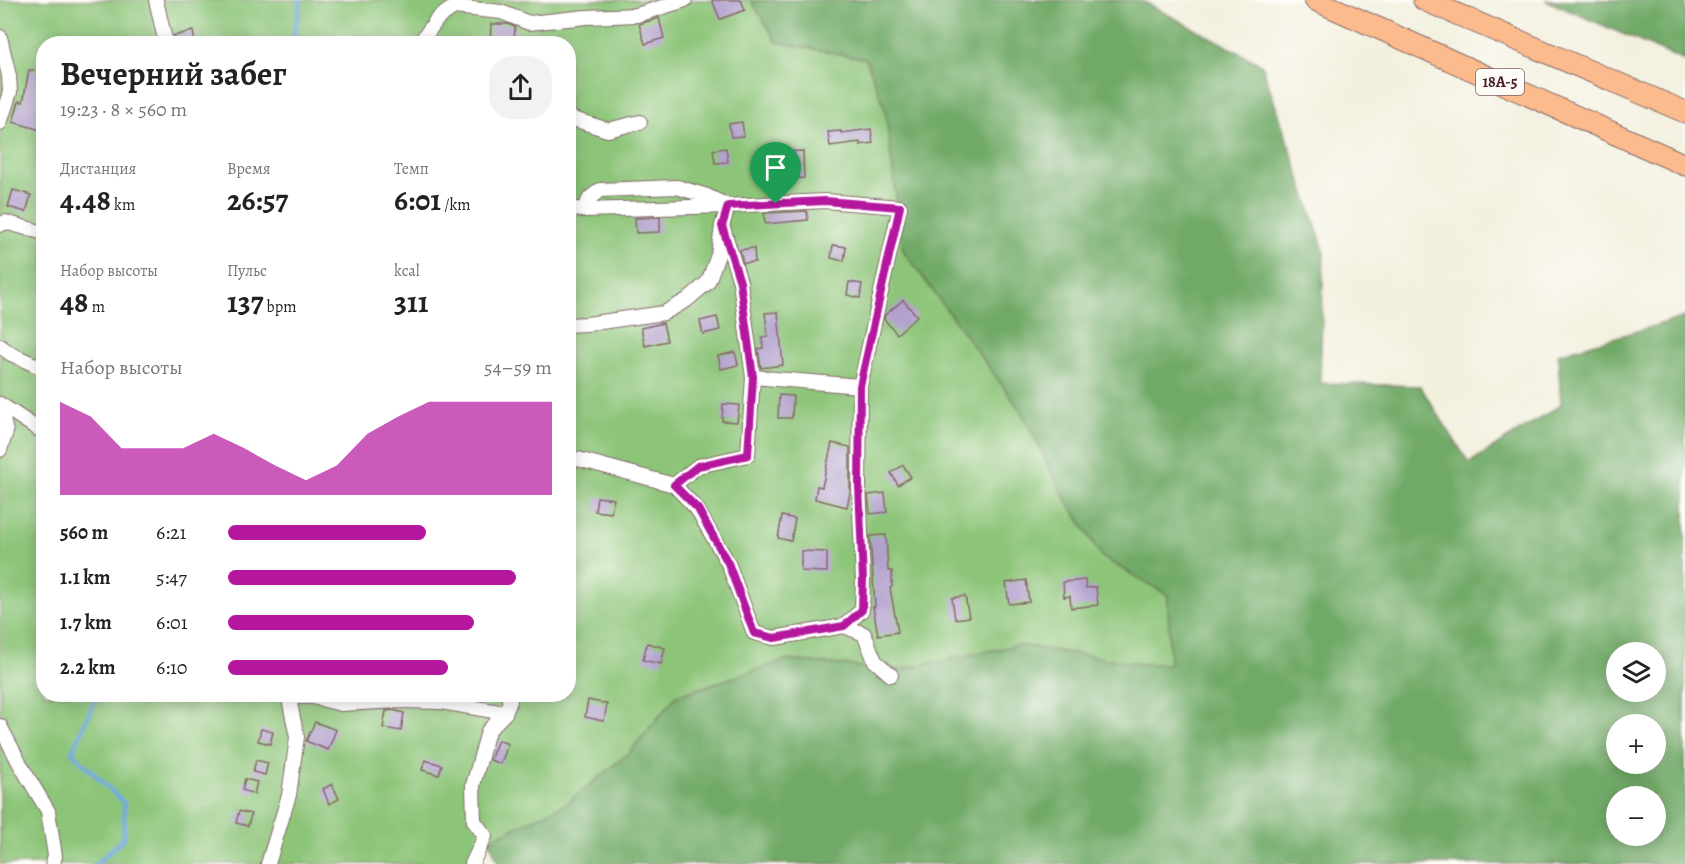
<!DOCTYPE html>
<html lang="ru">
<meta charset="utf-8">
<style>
:root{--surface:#fff;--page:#f2f2f2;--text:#222;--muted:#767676;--accent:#b5179e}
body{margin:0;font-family:Alegreya,serif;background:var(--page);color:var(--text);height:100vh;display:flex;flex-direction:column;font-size:22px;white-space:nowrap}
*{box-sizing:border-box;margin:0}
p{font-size:20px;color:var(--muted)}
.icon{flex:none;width:33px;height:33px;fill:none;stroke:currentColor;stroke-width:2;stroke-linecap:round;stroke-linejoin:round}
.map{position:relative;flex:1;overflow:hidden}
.sheet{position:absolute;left:36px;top:36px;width:540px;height:666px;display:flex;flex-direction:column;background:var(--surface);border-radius:24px;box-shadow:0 3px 15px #0003}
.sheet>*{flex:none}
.tools{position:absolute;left:1606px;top:642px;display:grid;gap:12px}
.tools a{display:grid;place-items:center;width:60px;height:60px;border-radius:50%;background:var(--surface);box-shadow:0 3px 15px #0003;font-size:30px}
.pin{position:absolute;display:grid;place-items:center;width:51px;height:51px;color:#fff;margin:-62px -26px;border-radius:50% 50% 50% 0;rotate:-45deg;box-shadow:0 0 6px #0007}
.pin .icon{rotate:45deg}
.round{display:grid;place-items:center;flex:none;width:63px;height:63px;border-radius:24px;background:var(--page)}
.headline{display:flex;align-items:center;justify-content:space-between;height:102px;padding:0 24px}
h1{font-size:33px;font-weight:700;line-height:45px}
.figures{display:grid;grid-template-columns:repeat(3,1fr);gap:9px;height:102px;padding:6px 24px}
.figures div{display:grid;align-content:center}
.figures b{font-size:30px;font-weight:700}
.figures small{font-size:16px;font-weight:400}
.figures p{font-size:16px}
.chart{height:168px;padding:12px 24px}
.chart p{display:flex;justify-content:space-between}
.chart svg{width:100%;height:108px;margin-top:6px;fill:var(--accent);opacity:.7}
ul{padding:0 24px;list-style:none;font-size:20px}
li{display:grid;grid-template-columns:96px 72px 1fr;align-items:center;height:45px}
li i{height:15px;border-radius:8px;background:var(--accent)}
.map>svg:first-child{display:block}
.green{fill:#8cc478;stroke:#6b7252;stroke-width:1.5;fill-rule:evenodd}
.forest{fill:#71aa68;stroke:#5e644a;stroke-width:1.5;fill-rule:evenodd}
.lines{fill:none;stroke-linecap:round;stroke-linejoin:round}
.stream{stroke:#72a9e0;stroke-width:4.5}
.building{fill:#b2a0cd}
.minor-casing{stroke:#85686a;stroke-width:16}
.highway-casing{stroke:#85686a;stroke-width:23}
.minor{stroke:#fff;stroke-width:14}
.highway{stroke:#fbbb8c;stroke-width:21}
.route-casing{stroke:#fff;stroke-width:12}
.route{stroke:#b5179e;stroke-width:8}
.labels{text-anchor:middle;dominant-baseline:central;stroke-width:4.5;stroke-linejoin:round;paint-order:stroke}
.shield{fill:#fdfcf7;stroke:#806168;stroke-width:1.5}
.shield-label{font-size:16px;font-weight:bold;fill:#4a1f2b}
</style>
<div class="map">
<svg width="1685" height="864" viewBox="0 0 1685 864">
<rect width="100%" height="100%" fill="#fdfcf7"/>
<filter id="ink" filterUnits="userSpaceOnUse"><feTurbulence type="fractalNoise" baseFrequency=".0167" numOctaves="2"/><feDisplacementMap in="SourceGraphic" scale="12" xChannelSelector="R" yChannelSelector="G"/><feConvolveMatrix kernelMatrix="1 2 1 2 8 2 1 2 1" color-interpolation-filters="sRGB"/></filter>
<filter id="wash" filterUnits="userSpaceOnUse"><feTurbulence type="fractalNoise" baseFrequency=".008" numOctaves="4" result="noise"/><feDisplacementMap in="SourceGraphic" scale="24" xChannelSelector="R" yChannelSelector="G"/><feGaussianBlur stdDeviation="1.35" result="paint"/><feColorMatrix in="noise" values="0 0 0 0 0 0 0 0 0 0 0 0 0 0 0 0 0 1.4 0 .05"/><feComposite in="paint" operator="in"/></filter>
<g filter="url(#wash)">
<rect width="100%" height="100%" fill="#f3f0de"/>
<path class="green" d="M0,0H751L777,42L866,58L885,109L903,250L1021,411L1062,492L1102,557L1168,595L1170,664H1143L1098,658L1018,645L897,670L787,660L676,696L629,753L566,804L489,840L477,864H0ZM44,44H568V694H44Z"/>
<g class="forest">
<path d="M751,0H1141L1262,65L1324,250L1320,383L1420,386L1469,463L1561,405L1558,354L1685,317V864H499L489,840L566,804L629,753L676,696L787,660L897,670L1018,645L1143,664H1170L1168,595L1102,557L1062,492L1021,411L903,250L885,109L866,59L777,42ZM1617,652H1656V692H1617ZM1617,724H1656V764H1617ZM1617,796H1656V836H1617Z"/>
<polygon points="1545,0 1685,0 1685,61"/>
</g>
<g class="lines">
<g class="stream">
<polyline points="292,44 301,0"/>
<polyline points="96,864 124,838 124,803 72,752 98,694"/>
</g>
</g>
<g id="blocks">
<g class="building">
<polygon points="712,0 741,0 745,10 720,19"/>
<polygon points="659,18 664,38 645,44 639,24"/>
<polygon points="491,24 508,24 515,27 514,44 490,44"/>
<polygon points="193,31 195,44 175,44 173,36"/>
<polygon points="29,70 44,73 44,131 13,122 19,101 23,102"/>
<polygon points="742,122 744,136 731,137 729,124"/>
<polygon points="871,129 873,143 860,145 860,142 830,146 828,132 841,131 841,133"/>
<polygon points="726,148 728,162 715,163 713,150"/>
<polygon points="803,151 804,178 782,179 780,152"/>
<polygon points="13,190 31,195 26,212 8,207"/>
<polygon points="807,211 808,220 765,224 764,213"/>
<polygon points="660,217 660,232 636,233 635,218"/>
<polygon points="833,245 846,247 844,261 831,258"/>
<polygon points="754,248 755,262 743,263 740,250"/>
<polygon points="849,282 862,284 860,298 847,295"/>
<polygon points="903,300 917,316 897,334 884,319 885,315"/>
<polygon points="778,312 783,365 761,368 758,349 763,348 762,337 768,336 765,313"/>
<polygon points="717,317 720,330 703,334 700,321"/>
<polygon points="663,323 667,341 645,346 641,328"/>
<polygon points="735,352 738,365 721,369 718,356"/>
<polygon points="779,395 793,396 792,418 778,418"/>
<polygon points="723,404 739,405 737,422 722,421"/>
<polygon points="832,443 850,447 850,493 847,507 815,499 817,486 822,487"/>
<polygon points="903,465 911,477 898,485 891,473"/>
<polygon points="885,493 887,512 870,514 868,495"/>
<polygon points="597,497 614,499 611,513 595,511"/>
<polygon points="782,516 795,519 791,541 778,538"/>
<polygon points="886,535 888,571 892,571 892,587 890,588 898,632 878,635 873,607 875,607 870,536"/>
<polygon points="801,551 827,552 827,572 801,571"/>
<polygon points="1026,580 1029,602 1009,604 1006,583"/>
<polygon points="1085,580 1086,588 1096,587 1098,605 1071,608 1070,596 1064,597 1063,582"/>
<polygon points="965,596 969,617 955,619 952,598"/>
<polygon points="647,643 665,648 661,664 643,660"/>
<polygon points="588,700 607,704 604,721 585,717"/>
<polygon points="393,710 404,713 401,731 383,728 386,711"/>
<polygon points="315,722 336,730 328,750 306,741"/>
<polygon points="261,729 273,732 270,744 258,741"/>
<polygon points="498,740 508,744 501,764 490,760"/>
<polygon points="256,760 268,763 265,775 253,772"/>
<polygon points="425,760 442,765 439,775 422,770"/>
<polygon points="245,779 257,782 254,794 242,790"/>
<polygon points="332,784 339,799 329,804 323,789"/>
<polygon points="239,811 251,814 248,826 236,823"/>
</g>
</g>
</g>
<g filter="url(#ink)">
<use href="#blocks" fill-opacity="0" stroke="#85686a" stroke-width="1.5"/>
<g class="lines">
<g class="minor-casing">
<g id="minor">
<polyline points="156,0 166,44"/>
<polyline points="0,37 9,76 10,92 0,123"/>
<polyline points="419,44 438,18 454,7 501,12 529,23 586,17 637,15 685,0"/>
<polyline points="568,119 573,119 608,130 640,122"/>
<polyline points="568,208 584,210 728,206 825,201 900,207 860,386 859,486 863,580 862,610 844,626 774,638 754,633 728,563 697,509 674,485 578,459 568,461"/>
<polyline points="0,225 5,222 44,233"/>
<polyline points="568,325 587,324 664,313 687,300 708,282 718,255 722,226 728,206 707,196 677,187 600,190 590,198 584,210"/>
<polyline points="0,346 11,354 44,369"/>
<polyline points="753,377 860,386"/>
<polyline points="0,404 44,433"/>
<polyline points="0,405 6,432 0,450"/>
<polyline points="674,485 698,466 748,455 753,377 740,282 724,231"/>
<polyline points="844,626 864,634 875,661 891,675"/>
<polyline points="288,697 313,697 341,704 400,701 441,702 505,713"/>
<polyline points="0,726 21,766 48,811 55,856 53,864"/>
<polyline points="268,864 289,795 297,737 288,694"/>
<polyline points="472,864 485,836 474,821 473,785 488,731 505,713 510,701 507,694"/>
</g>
</g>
<g class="highway-casing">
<g id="highway">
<polyline points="1315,0 1685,165"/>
<polyline points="1424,0 1685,112"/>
</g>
</g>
<use href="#minor" class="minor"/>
<use href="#highway" class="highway"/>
</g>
</g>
<g class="lines" filter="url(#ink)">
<g class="route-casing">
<polygon id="route" points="825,201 900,207 860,386 859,486 863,580 862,610 844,626 774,638 754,633 728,563 698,509 674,485 698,466 748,455 753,377 740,282 722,226 728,206"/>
</g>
<use href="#route" class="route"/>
</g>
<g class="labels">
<rect class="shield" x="1476" y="69" width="48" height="26" rx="4.5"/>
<g class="shield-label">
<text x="1500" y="82">18А-5</text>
</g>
</g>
</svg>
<div class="tools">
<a><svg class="icon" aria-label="layers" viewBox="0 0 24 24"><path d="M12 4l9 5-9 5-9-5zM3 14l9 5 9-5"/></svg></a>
<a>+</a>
<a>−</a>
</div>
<div class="pin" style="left:776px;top:204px;background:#1e9e55"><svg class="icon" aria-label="arrive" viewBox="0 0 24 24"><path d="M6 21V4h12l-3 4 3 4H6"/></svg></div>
<section class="sheet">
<div class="headline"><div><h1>Вечерний забег</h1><p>19:23 · 8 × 560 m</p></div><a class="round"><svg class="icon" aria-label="share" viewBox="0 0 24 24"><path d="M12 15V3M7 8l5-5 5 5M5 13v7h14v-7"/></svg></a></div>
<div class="figures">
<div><p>Дистанция</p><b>4.48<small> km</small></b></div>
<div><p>Время</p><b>26:57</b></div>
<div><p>Темп</p><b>6:01<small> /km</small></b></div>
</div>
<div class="figures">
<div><p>Набор высоты</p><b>48<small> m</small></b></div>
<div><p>Пульс</p><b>137<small> bpm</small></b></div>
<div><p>kcal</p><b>311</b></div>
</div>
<div class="chart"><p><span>Набор высоты</span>54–59 m</p>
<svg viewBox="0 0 160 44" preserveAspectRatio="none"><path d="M0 44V6L10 12L20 25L30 25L40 25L50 19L60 25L70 32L80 38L90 32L100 19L110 12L120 6L130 6L140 6L150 6L160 6V44z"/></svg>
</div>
<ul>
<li><b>560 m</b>6:21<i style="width:61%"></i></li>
<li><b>1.1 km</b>5:47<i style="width:89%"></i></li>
<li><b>1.7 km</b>6:01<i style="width:76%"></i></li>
<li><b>2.2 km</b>6:10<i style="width:68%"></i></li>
</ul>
</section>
</div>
